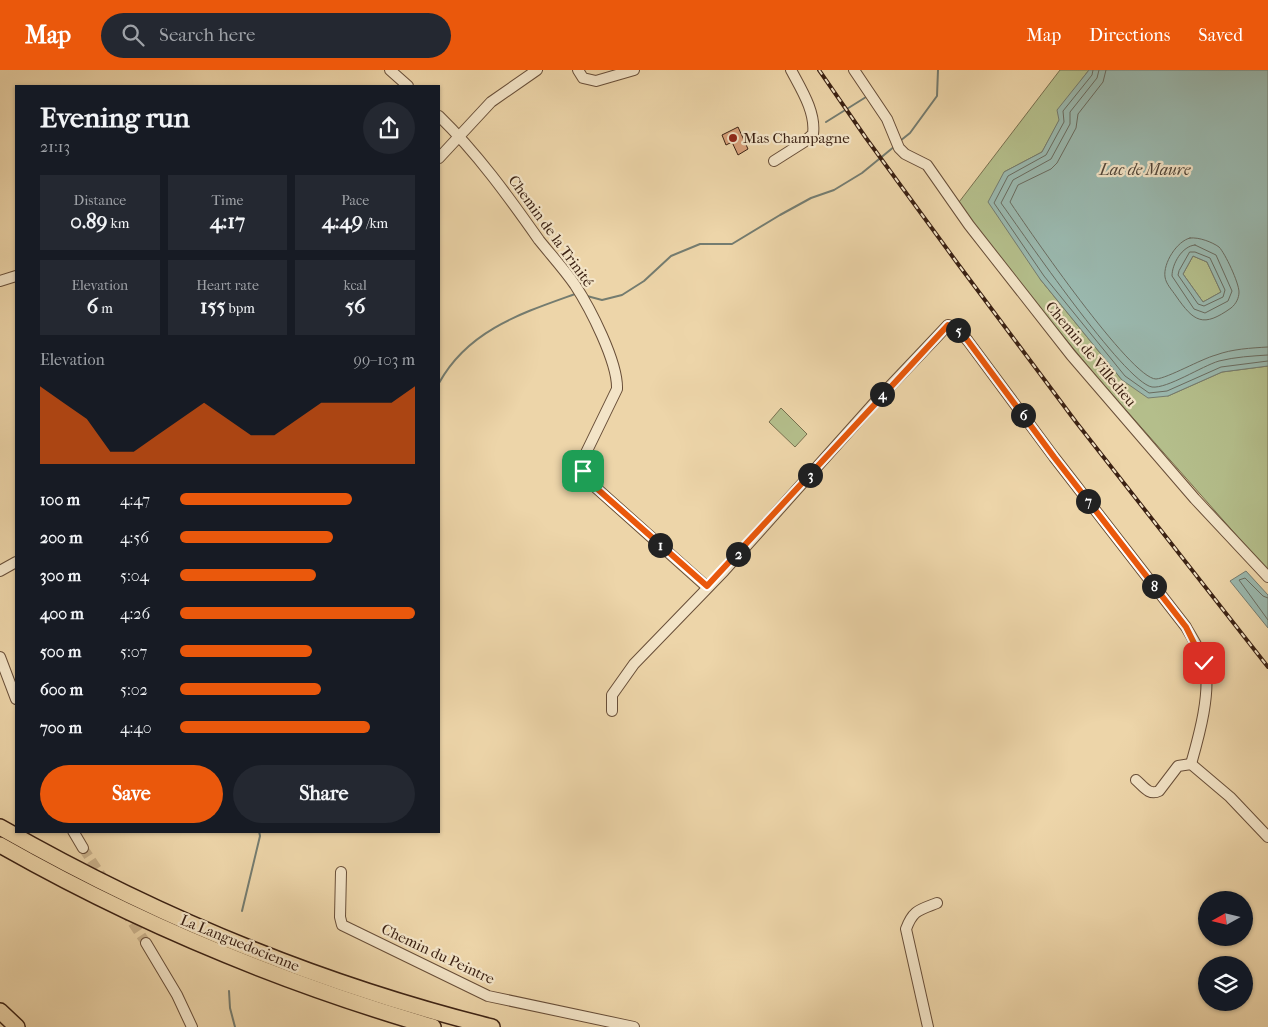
<!DOCTYPE html>
<meta charset="utf-8">
<style>
:root{--surface:#171b24;--page:#242831;--text:#f1f3f6;--muted:#9ea1a6;--accent:#ea580c}
body{margin:0;font-family:"IM FELL French Canon",serif;background:var(--page);color:var(--text);height:100vh;display:flex;flex-direction:column;font-size:19px;white-space:nowrap}
*{box-sizing:border-box;margin:0}
p{font-size:16px;color:var(--muted)}
.icon{flex:none;width:28px;height:28px;fill:none;stroke:currentColor;stroke-width:2;stroke-linecap:round;stroke-linejoin:round}
.map{position:relative;flex:1;overflow:hidden}
.side{position:absolute;left:15px;top:15px;width:425px;height:748px;display:flex;flex-direction:column;background:var(--surface);border-radius:0px;box-shadow:0 1px 4px #0004}
.side>*{flex:none}
.needle{width:32px;rotate:262deg}
.buttons{position:absolute;left:1198px;top:821px;display:grid;gap:10px}
.buttons a{display:grid;place-items:center;width:55px;height:55px;border-radius:50%;background:var(--surface);box-shadow:0 1px 4px #0004;font-size:25px}
.pin{position:absolute;display:grid;place-items:center;width:42px;height:42px;color:#fff;margin:-21px;border-radius:10px;box-shadow:0 2px 8px #0006}
.km{position:absolute;width:25px;height:25px;margin:-12px;border-radius:50%;background:#222;color:#fff;font-size:14px;line-height:25px;text-align:center}
.round{display:grid;place-items:center;flex:none;width:52px;height:52px;border-radius:26px;background:var(--page)}
.head{display:flex;align-items:center;justify-content:space-between;height:85px;padding:0 25px}
h1{font-size:28px;font-weight:800;line-height:38px}
.figures{display:grid;grid-template-columns:repeat(3,1fr);gap:8px;height:85px;padding:5px 25px}
.figures div{display:grid;align-content:center;border-radius:0px;background:var(--page);text-align:center}
.figures b{font-size:21px;font-weight:800}
.figures small{font-size:14px;font-weight:400}
.figures p{font-size:14px}
.chart{height:140px;padding:10px 25px}
.chart p{display:flex;justify-content:space-between}
.chart svg{width:100%;height:90px;margin-top:5px;fill:var(--accent);opacity:.7}
.button{display:flex;gap:10px;margin-top:auto;padding:10px 25px}
.button a{flex:1;height:58px;border-radius:30px;background:var(--accent);color:#fff;font-size:20px;font-weight:800;line-height:58px;text-align:center}
.button a+a{background:var(--page);color:var(--text)}
ul{padding:0 25px;list-style:none;font-size:16px}
li{display:grid;grid-template-columns:80px 60px 1fr;align-items:center;height:38px}
li i{height:12px;border-radius:6px;background:var(--accent)}
header{display:flex;align-items:center;gap:30px;box-sizing:border-box;height:70px;padding:0 25px;background:var(--accent);color:#fff}
header strong{font-size:24px}
nav{display:flex;gap:28px;margin-inline-start:auto;font-size:18px}
.search{width:350px;height:45px;background:var(--page);display:flex;align-items:center;gap:12px;box-sizing:border-box;padding:0 18px;border-radius:28px;color:var(--muted);font-size:19px}
.map>svg:first-child{display:block}
.green{fill:#b4be8b;stroke:#78704f}
.water{fill:#9ab8ae;stroke:#747c70;fill-rule:evenodd}
.lines{fill:none;stroke-linecap:round;stroke-linejoin:round}
.shore{stroke:#6a6c60;stroke-width:1}
.stream{stroke:#747c70;stroke-width:2}
.building{fill:#d9a07a;stroke:#3b2113}
.minor-tunnel{stroke:#c9b18b;stroke-width:10;stroke-dasharray:10 5;stroke-linecap:butt}
.minor-casing{stroke:#684e38;stroke-width:12}
.highway-casing{stroke:#3b2113;stroke-width:18}
.minor{stroke:#f3e4c7;stroke-width:10}
.highway{stroke:#edd5a9;stroke-width:15}
.rail-casing{stroke:#3b2113;stroke-width:4}
.rail{stroke:#f3e4c7;stroke-width:2;stroke-dasharray:5.5;stroke-linecap:butt}
.route-casing{stroke:#fff;stroke-width:10}
.route{stroke:#ea580c;stroke-width:6}
.poi-dot{fill:#8f2418;stroke:#f3e4c7;stroke-width:2}
.labels{text-anchor:middle;dominant-baseline:central;stroke-width:4.5;stroke-linejoin:round;paint-order:stroke}
.poi-label{font-size:15px;fill:#3b2113;stroke:#f3e4c7;text-anchor:start}
.street-label{font-size:15px;fill:#3b2113;stroke:#f3e4c7}
.water-label{font-size:16px;font-style:italic;fill:#53473a;stroke:#f3e4c7}
</style>
<header>
<strong>Map</strong>
<div class="search"><svg class="icon" aria-label="search" viewBox="0 0 24 24"><circle cx="10" cy="10" r="6"/><path d="M15 15l6 6"/></svg>Search here</div>
<nav><a>Map</a><a>Directions</a><a>Saved</a></nav>
</header>
<div class="map">
<svg width="1268" height="957" viewBox="0 0 1268 957">
<rect width="100%" height="100%" fill="#edd5a9"/>
<filter id="stains"><feTurbulence type="fractalNoise" baseFrequency=".004" numOctaves="4"/><feColorMatrix values="0 0 0 0 .2 0 0 0 0 .09 0 0 0 0 .02 0 0 0 .5 -.17"/></filter>
<radialGradient id="worn" r=".72"><stop offset=".6" stop-color="#630" stop-opacity="0"/><stop offset="1" stop-color="#630" stop-opacity=".3"/></radialGradient>
<g class="green">
<polygon points="1060,0 1089,0 1082,9 1042,82 1004,102 1040,209 1122,310 1168,326 1222,302 1268,296 1268,501 1096,306 956,136"/>
<polygon points="1193,186 1207,192 1221,222 1203,232 1183,204"/>
<polygon points="781,338 807,364 795,377 769,352"/>
</g>
<g class="water">
<path d="M1089,0H1268V296L1222,302L1168,326L1148,328L1122,310L1040,209L988,132L1004,102L1042,82L1059,50L1057,40ZM1193,186L1207,192L1221,222L1203,232L1183,204Z"/>
<polygon points="1246,501 1268,525 1268,558 1230,511"/>
</g>
<g class="lines">
<g class="shore">
<polyline points="1093,0 1092,5 1063,41 1064,52 1046,85 1008,106 994,133 1044,206 1125,306 1149,323 1167,321 1221,297 1268,291"/>
<path d="M1099,0L1097,8L1070,42V54L1051,89L1013,110L1001,133C1022,162 1124,312 1152,317C1167,319 1202,296 1219,291C1235,287 1252,286 1268,285"/>
<path d="M1106,0L1103,12L1078,44L1076,58L1057,93L1051,99L1018,115L1010,132C1028,159 1131,309 1156,309C1168,308 1201,289 1216,285C1232,279 1251,278 1268,277"/>
<path d="M1190,168C1199,167 1212,172 1219,177C1225,183 1239,213 1239,222C1239,228 1236,234 1231,238C1203,258 1194,252 1176,226C1172,220 1166,214 1165,207C1163,193 1177,171 1190,168Z"/>
<path d="M1195,175L1216,185L1232,221L1228,231L1205,243L1194,239L1172,206C1172,194 1182,176 1195,175Z"/>
<polygon points="1190,182 1195,182 1210,188 1225,220 1223,227 1204,236 1198,234 1178,205 1179,201"/>
<polyline points="1268,528 1263,526 1245,508 1239,510 1268,550"/>
</g>
<g class="stream">
<polyline points="826,52 866,27"/>
<polyline points="900,71 910,63 937,26 938,0"/>
<polyline points="587,226 602,230 622,225 644,211 671,186 700,174 732,174 780,145 811,128 834,120 862,103 895,76"/>
<path d="M439,313C468,260 522,243 575,224"/>
<polyline points="242,841 260,766 259,761"/>
<polyline points="229,921 230,938 235,957"/>
</g>
</g>
<polygon class="building" points="738,57 748,79 738,85 732,72 726,75 722,65"/>
<g class="lines">
<polyline class="minor-tunnel" points="83,778 146,873"/>
<g class="minor-casing">
<g id="minor">
<polyline points="390,0 408,16"/>
<polyline points="578,0 583,8 596,11 634,0"/>
<polyline points="854,0 887,49 899,78 905,84 927,95 969,155 1071,285 1195,429 1268,507"/>
<path d="M439,46C477,83 508,126 539,170C551,185 564,199 575,215C590,238 618,292 617,319L583,389V401L594,416L707,517"/>
<polyline points="439,88 491,32 537,0"/>
<path d="M774,91L804,72L813,64C816,42 801,19 791,0"/>
<polyline points="0,211 16,206"/>
<polyline points="0,501 16,492"/>
<polyline points="0,587 16,629"/>
<path d="M612,641V625L634,594L724,501L875,332L948,255L957,258L968,271L1054,387L1186,557C1192,568 1200,579 1204,592C1212,620 1199,666 1191,694"/>
<path d="M1136,710C1143,716 1149,726 1159,721L1178,696L1191,694L1230,727L1268,767"/>
<polyline points="73,761 83,778"/>
<polyline points="341,802 340,847 342,855 488,926 634,957"/>
<polyline points="146,873 177,925 192,957"/>
<path d="M928,957L906,859C913,840 919,840 937,833"/>
</g>
</g>
<g class="highway-casing">
<g id="highway">
<path d="M0,757C154,845 320,914 492,957"/>
<path d="M0,775C137,853 282,913 433,957"/>
<polyline points="0,941 17,957"/>
</g>
</g>
<use href="#minor" class="minor"/>
<use href="#highway" class="highway"/>
<g class="rail-casing">
<polyline id="rail" points="819,0 866,68 958,194 1076,352 1268,597"/>
</g>
<use href="#rail" class="rail"/>
</g>
<g class="lines">
<g class="route-casing">
<polyline id="route" points="583,401 594,416 707,516 948,255 957,258 968,271 1054,387 1186,557 1204,593"/>
</g>
<use href="#route" class="route"/>
</g>
<circle class="poi-dot" cx="733" cy="68" r="5"/>
<g class="labels">
<g class="poi-label">
<text x="743" y="68">Mas Champagne</text>
</g>
<g class="street-label">
<text transform="translate(551 161) rotate(54)">Chemin de la Trinité</text>
<text transform="translate(1091 284) rotate(50)">Chemin de Villedieu</text>
<text transform="translate(240 873) rotate(22)">La Languedocienne</text>
<text transform="translate(438 884) rotate(25)">Chemin du Peintre</text>
</g>
<g class="water-label">
<text x="1145" y="99">Lac de Maure</text>
</g>
</g>
<rect width="100%" height="100%" filter="url(#stains)"/>
<rect width="100%" height="100%" fill="url(#worn)"/>
</svg>
<div class="buttons">
<a><svg class="needle" viewBox="-14 -14 28 28"><path d="M0-13l5 13h-10z" fill="#e53935"/><path d="M0 13l5-13h-10z" fill="#9ea1a6"/></svg></a>
<a><svg class="icon" aria-label="layers" viewBox="0 0 24 24"><path d="M12 4l9 5-9 5-9-5zM3 14l9 5 9-5"/></svg></a>
</div>
<div class="pin" style="left:583px;top:401px;background:#1e9e55"><svg class="icon" aria-label="arrive" viewBox="0 0 24 24"><path d="M6 21V4h12l-3 4 3 4H6"/></svg></div>
<div class="pin" style="left:1204px;top:593px;background:#d93025"><svg class="icon" aria-label="check" viewBox="0 0 24 24"><path d="M5 12l5 5 9-10"/></svg></div>
<b class="km" style="left:660px;top:475px">1</b>
<b class="km" style="left:738px;top:484px">2</b>
<b class="km" style="left:810px;top:405px">3</b>
<b class="km" style="left:882px;top:324px">4</b>
<b class="km" style="left:958px;top:260px">5</b>
<b class="km" style="left:1023px;top:345px">6</b>
<b class="km" style="left:1088px;top:431px">7</b>
<b class="km" style="left:1154px;top:516px">8</b>
<section class="side">
<div class="head"><div><h1>Evening run</h1><p>21:13</p></div><a class="round"><svg class="icon" aria-label="share" viewBox="0 0 24 24"><path d="M12 15V3M7 8l5-5 5 5M5 13v7h14v-7"/></svg></a></div>
<div class="figures">
<div><p>Distance</p><b>0.89<small> km</small></b></div>
<div><p>Time</p><b>4:17</b></div>
<div><p>Pace</p><b>4:49<small> /km</small></b></div>
</div>
<div class="figures">
<div><p>Elevation</p><b>6<small> m</small></b></div>
<div><p>Heart rate</p><b>155<small> bpm</small></b></div>
<div><p>kcal</p><b>56</b></div>
</div>
<div class="chart"><p><span>Elevation</span>99–103 m</p>
<svg viewBox="0 0 160 44" preserveAspectRatio="none"><path d="M0 44V6L10 14L20 22L30 38L40 38L50 30L60 22L70 14L80 22L90 30L100 30L110 22L120 14L130 14L140 14L150 14L160 6V44z"/></svg>
</div>
<ul>
<li><b>100 m</b>4:47<i style="width:73%"></i></li>
<li><b>200 m</b>4:56<i style="width:65%"></i></li>
<li><b>300 m</b>5:04<i style="width:58%"></i></li>
<li><b>400 m</b>4:26<i style="width:100%"></i></li>
<li><b>500 m</b>5:07<i style="width:56%"></i></li>
<li><b>600 m</b>5:02<i style="width:60%"></i></li>
<li><b>700 m</b>4:40<i style="width:81%"></i></li>
</ul>
<div class="button"><a>Save</a><a>Share</a></div>
</section>
</div>
